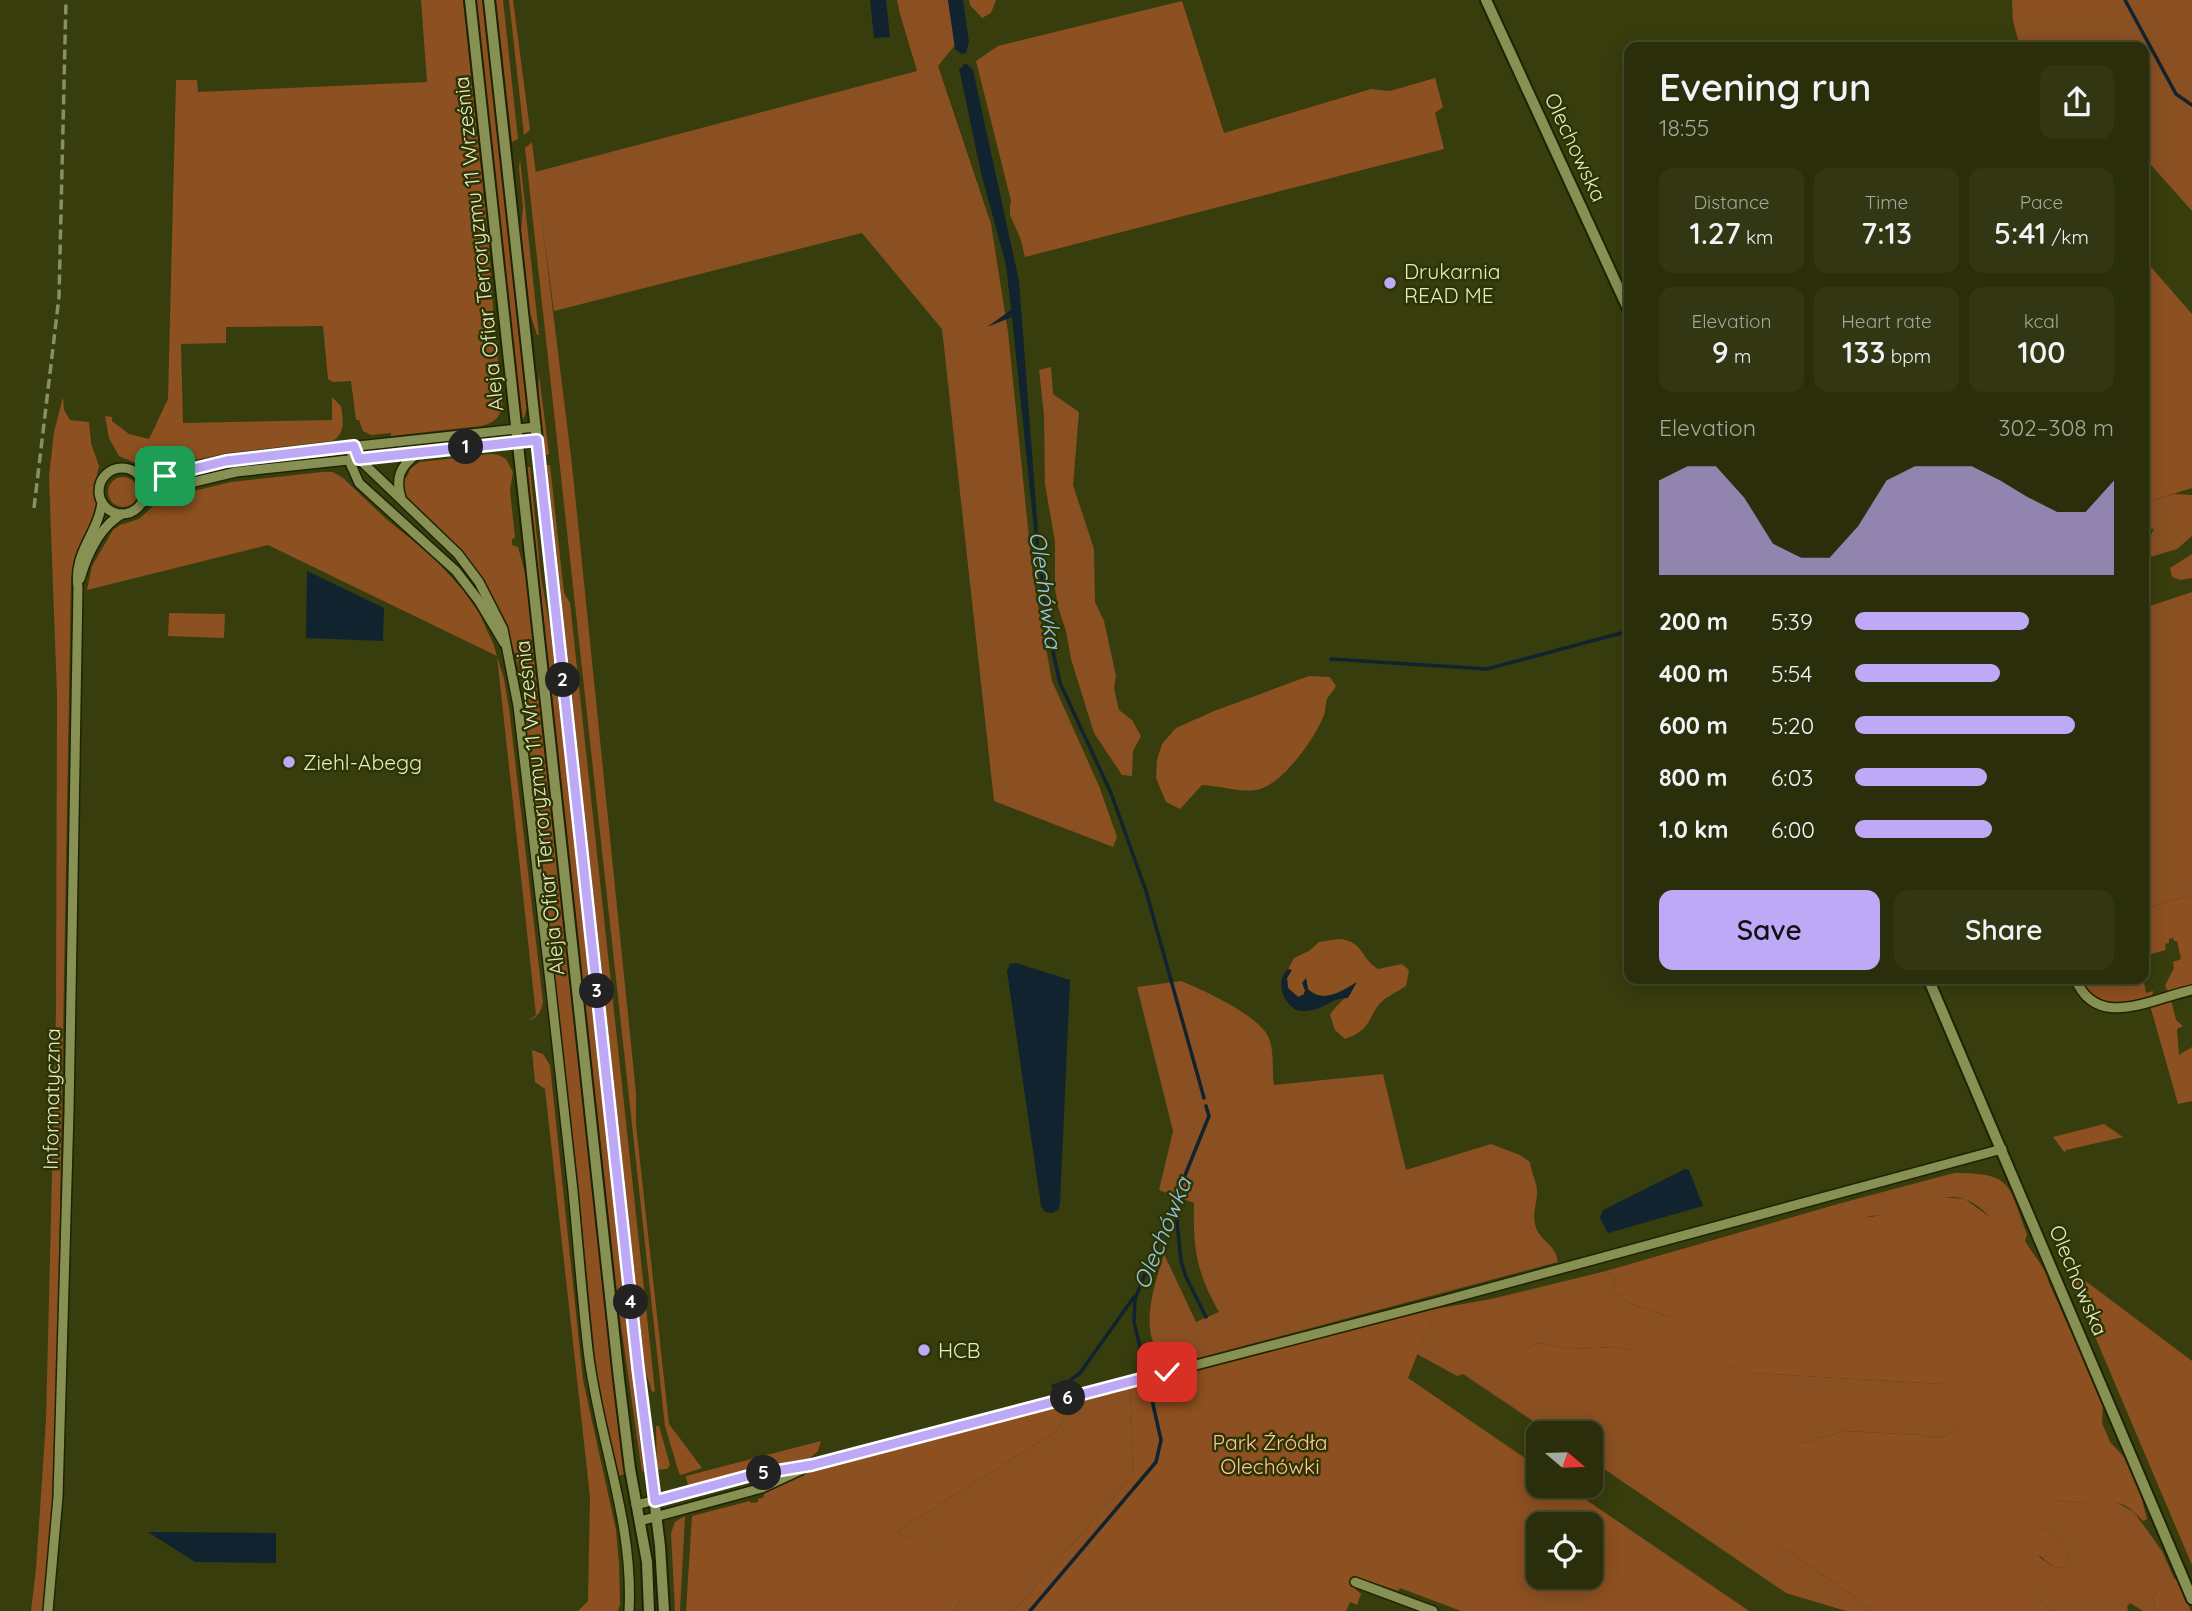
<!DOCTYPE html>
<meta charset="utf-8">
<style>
:root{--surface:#2a2e0a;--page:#323613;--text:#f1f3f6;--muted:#a5a89c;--line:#464a2b;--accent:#bda9f5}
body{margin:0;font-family:Quicksand,sans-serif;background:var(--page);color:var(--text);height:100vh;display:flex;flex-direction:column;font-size:26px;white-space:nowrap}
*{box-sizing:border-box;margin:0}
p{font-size:23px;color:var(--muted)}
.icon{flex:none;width:38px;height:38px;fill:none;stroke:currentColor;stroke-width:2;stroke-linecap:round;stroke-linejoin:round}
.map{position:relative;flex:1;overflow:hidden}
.sheet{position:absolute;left:1624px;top:42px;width:525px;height:942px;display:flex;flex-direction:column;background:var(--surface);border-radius:14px;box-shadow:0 4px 18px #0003,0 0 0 2px var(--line)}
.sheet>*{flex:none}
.needle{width:46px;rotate:109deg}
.fabs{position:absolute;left:1526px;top:1421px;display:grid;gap:14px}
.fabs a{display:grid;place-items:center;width:77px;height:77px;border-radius:14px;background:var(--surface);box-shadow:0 4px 18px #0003,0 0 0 2px var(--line);font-size:35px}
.pin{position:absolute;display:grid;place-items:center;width:60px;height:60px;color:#fff;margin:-30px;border-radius:14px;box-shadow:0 4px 10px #0006}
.km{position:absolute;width:35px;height:35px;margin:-18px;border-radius:50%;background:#222;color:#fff;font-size:19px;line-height:35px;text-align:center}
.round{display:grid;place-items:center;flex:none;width:74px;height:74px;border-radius:14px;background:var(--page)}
.head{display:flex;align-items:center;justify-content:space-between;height:119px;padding:0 35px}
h1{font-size:38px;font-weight:600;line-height:52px}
.metrics{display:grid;grid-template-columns:repeat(3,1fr);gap:10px;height:119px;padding:7px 35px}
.metrics div{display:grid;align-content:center;border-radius:14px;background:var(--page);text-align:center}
.metrics b{font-size:30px;font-weight:600}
.metrics small{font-size:19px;font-weight:400}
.metrics p{font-size:19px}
.chart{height:196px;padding:14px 35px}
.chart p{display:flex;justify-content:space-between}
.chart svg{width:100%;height:126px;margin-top:7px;fill:var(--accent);opacity:.7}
.button{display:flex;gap:14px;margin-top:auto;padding:14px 35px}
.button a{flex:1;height:80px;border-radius:14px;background:var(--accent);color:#111;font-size:28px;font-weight:600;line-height:80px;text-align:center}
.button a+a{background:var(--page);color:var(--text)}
ul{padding:0 35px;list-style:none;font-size:23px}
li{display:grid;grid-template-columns:112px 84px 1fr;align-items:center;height:52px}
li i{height:18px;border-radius:9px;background:var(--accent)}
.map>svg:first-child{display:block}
.green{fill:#8d5020;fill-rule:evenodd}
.forest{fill:#8a5022}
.water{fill:#10232e}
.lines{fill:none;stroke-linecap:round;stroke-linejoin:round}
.stream{stroke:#10232e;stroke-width:3.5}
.minor-casing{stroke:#1f2303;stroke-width:12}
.tertiary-casing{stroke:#1f2303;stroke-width:14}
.minor{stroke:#889154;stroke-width:9}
.tertiary{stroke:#889154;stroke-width:10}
.rail{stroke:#888e66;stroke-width:3.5;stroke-dasharray:10 5;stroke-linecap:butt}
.route-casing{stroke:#fff;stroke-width:14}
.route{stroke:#bda9f5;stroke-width:9}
.poi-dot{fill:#bda9f5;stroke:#2e3302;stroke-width:2.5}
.labels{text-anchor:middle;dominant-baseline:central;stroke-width:5;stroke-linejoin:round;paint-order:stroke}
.street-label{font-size:21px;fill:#e3e9c9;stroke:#2e3302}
.poi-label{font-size:21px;fill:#e3e9c9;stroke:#2e3302;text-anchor:start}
.park-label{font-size:21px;fill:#fcc6a2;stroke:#2e3302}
.water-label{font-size:23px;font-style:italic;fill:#8fc9ec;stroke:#2e3302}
</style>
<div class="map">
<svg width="2192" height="1611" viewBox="0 0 2192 1611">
<rect width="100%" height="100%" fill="#383d0e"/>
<g class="green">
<path d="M421,0H463L489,244L493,308L502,404C501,417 494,423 481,426L391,436V433L371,435L363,431L359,420H356L351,381L333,382L328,379L323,326L226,327V343L181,344L183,423L332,420V397L341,406C343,420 346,434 332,441L228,453L150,469L119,456L109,438L105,416L112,417V421L129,434L149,439L168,399L176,80H197L198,92L427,82Z"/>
<polygon points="476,0 484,0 527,397 527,409 523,420 519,398"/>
<polygon points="496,0 503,0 518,139 512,142"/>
<polygon points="509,0 513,0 530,130 524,135"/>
<polygon points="969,0 996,0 991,13 982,18 970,5"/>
<polygon points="1182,1 1224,133 1371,89 1390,91 1435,78 1443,107 1435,113 1444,149 1025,257 976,61 998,46"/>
<polygon points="532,142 572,465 636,1093 636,1125 669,1424 702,1468 681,1475 679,1473 665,1426 525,148"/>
<polygon points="520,159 539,335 537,335 530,313 521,230 523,207 519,168"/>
<polygon points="2144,259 2192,314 2192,488 2144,503"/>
<polygon points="539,374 549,454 544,456 538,401"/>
<polygon points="63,397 64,410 70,420 89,422 91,443 99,466 94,488 97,505 95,519 75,556 71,581 58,1324 52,1510 43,1611 31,1611 36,1569 46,1420 56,1012 57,695 49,476 54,432"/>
<polygon points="508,435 508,438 392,450 392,447"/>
<polygon points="326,454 335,456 229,468 170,482 169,479 228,465"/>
<path d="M491,454L499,455L506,459L513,472L510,490L515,538L512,539V545L518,547L526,576L624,1474L619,1476L600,1397L595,1358L577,1175L521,677C510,630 490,583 458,547C444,532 414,510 405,494C402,489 403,484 403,478H406L411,468L420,462Z"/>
<polygon points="547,465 550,465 564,593 570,603 655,1391 652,1392 645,1370"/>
<polygon points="527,467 530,467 541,577 553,644 645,1471 642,1472 619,1312"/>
<path d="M322,472H333L343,478L385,518L433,557L464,591L479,613L493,643L504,679L509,708L543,1002C541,1012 538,1017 528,1021L536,1015L497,656L268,545L87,590L92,566L113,530L120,525L139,519L161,499L231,482Z"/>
<circle cx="123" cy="492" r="15"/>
<polygon points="169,613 225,614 224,638 168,636"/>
<path d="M1309,676L1330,677L1336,686C1334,690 1329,695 1327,699C1325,704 1326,710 1324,715C1315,738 1282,786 1256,790C1238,792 1221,786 1202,785L1180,809L1166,802L1156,778L1157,760L1162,744L1176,728L1214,711Z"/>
<polygon points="2192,895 2192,986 2169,993 2165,986 2174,968 2173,962 2181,959 2177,941 2174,941 2173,938 2169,939 2169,943 2165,944 2166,950 2147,955 2150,966 2144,968 2144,909"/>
<path d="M1339,939C1364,941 1360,958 1378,969L1402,964L1409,970L1406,986C1396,993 1384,997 1377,1007C1366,1025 1367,1031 1345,1039L1335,1030L1330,1015C1339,1001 1348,999 1355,983C1340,992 1323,1003 1308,989L1306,978L1303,986L1305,990L1304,995L1298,997L1288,988L1287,978L1291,971L1288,969L1294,958L1309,951L1319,942Z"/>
<polygon points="2078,978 2143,978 2146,993 2153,991 2152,997 2116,1005 2089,997"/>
<polygon points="2171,1000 2176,1020 2183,1026 2177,1029 2179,1055 2192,1047 2192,1101 2178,1104 2150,1005"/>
<polygon points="532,1050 543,1054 550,1065 583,1380 616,1530 619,1565 620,1604 618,1611 578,1611 588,1601 590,1497 545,1089 535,1082"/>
<polygon points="2104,1124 2123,1137 2066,1150 2065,1153 2053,1137"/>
<path d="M1941,1197L1965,1199L1991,1218L2017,1245L2025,1241C2032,1253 2047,1270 2049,1283L2103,1403L2102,1423L2110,1442L2124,1457L2141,1496L2147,1519L2143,1521C2118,1494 2115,1506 2085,1503C2076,1502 2066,1501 2056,1500L2042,1527C2053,1536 2069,1546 2069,1562L2061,1568L2054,1567L2040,1556L2003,1576L2054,1611H1872L1851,1594L1506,1359L1538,1343L1571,1349L1618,1347L1641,1353L1681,1330L1673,1318L1632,1304L1613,1291L1616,1277L1606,1271L1845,1202L1838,1209L1871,1217L1903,1210ZM1722,1362L1750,1373L1942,1384L1959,1430L1938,1438L1922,1435L1845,1431L1802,1443Z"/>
<polygon points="2079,1276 2192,1361 2192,1565 2071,1280"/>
<path d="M1435,1309L1408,1378L1538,1467V1486H1566L1749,1611H1461L1400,1588L1398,1591L1357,1577L1353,1587L1361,1594L1357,1605L1350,1602L1346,1611H1014L1134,1474L1130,1387ZM1538,1524H1591V1577H1538Z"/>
<polygon points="1074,1403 1056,1431 897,1531 975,1579 953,1611 686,1611 692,1516 750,1501 751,1503 758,1502 758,1499 764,1497 764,1493 798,1476 825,1467"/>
<polygon points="656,1426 659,1426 670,1465 667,1469 657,1470"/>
<polygon points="821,1441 818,1451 810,1458 763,1467 688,1486 686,1476"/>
<polygon points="685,1516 680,1611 675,1611 671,1533 675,1522"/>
<polygon points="2179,1582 2191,1611 2154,1611 2155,1603 2152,1598 2157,1592"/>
</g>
<g class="forest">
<polygon points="897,0 948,0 955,45 938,66 991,224 1008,332 1033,577 1052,681 1099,786 1117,837 1113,847 994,801 942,329 862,233 554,311 535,172 917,71 900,14"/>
<polygon points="2012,0 2192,0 2192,211 2144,157 2144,47 2020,47 2013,21"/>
<path d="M1125,156H1132L1133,160C1122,172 1111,175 1113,193C1105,197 1098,196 1090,197C1079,199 1066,207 1059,214L1037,211C1041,217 1041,221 1043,228C1045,242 1043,244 1032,253L1025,249L1010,215V204L1020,188L1031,181H1057L1092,170L1103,169Z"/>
<polygon points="1051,367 1053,394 1079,412 1073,485 1094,549 1095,602 1104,621 1116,676 1114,688 1119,710 1132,720 1141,736 1133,751 1132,776 1122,775 1094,733 1071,659 1066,631 1058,607 1055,588 1055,542 1045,484 1044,415 1039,370"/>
<polygon points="2174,494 2192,495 2192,536 2177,549 2144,559 2147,543 2154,529 2144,528 2144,503"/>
<polygon points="2192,554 2192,578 2181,580 2172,577 2170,568"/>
<polygon points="2192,592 2192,895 2144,909 2144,608"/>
<path d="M1181,981C1203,990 1264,1017 1270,1041C1274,1054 1272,1071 1274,1085L1383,1074L1406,1170L1491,1144L1520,1155L1530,1162C1531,1171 1536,1181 1537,1189C1538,1201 1532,1212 1535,1224C1539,1242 1555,1242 1558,1262L1176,1364C1132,1348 1154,1286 1164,1254L1196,1322L1219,1312C1196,1271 1193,1249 1194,1203L1159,1190L1173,1131L1137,987Z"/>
<path d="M1954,1173C2013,1173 2008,1184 2027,1234L2025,1241L2017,1245C2000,1232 1986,1206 1964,1199C1942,1192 1922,1206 1901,1211C1881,1216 1862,1217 1841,1218L1838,1209L1845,1202Z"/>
<polygon points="1606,1271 1616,1277 1613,1291 1632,1304 1673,1318 1682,1329 1663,1346 1641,1353 1618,1347 1571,1349 1538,1343 1507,1359 1851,1594 1872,1611 1846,1611 1786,1593 1591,1460 1591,1433 1551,1433 1463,1374 1457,1376 1417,1354 1435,1309 1491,1299"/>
<polygon points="1722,1362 1751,1373 1942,1384 1972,1399 1980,1416 1959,1430 1938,1438 1922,1435 1845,1431 1802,1443 1718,1388 1711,1371"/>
<polygon points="1130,1387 1134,1474 1014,1611 953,1611 974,1579 897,1531 1056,1431 1074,1403"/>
<path d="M2056,1500L2084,1503L2114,1501L2134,1512L2162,1551L2174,1578L2179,1582L2176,1596L2173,1598L2157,1592L2152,1598L2155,1603L2154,1611H2143L2130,1603L2127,1606L2128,1611H2054L2002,1576L2019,1566L2020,1554L2029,1550L2054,1567L2061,1568L2069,1562C2069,1546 2053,1536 2042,1527C2041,1516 2046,1505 2056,1500Z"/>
<polygon points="1145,1507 1269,1554 1291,1565 1274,1611 1054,1611"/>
</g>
<g class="water">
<polygon points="870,0 886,0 890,37 874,38"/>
<polygon points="948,0 963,0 969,42 966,53 961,54 955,49"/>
<polygon points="963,64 967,64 973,70 1019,281 1040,558 1037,558 1012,317 987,327 1011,310 1006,265 981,173 959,68 963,67"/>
<polygon points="307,571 384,608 383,641 306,638"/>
<polygon points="1016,963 1070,980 1060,1204 1058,1210 1052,1213 1045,1212 1041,1206 1007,971 1010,964"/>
<path d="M1288,969L1292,970L1287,978L1288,988L1298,997L1304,994L1305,990L1302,983L1306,978L1308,989C1323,1004 1342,992 1357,982L1348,998C1329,997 1322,1015 1296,1010C1282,1001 1275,981 1288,969Z"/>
<polygon points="1685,1169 1689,1170 1703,1206 1608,1233 1600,1218 1603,1210"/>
<polygon points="148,1532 276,1533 276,1563 195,1562"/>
</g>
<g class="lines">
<g class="stream">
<polyline points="2125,0 2176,94 2192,105"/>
<polyline points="1039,553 1046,620 1060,683 1111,793 1146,891 1204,1098"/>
<polyline points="1331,659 1487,669 1629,631"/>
<polyline points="1175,1202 1181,1261 1186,1277 1206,1317"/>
<polyline points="1144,1363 1134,1322 1135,1299 1209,1116 1206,1106"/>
<polyline points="1053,1386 1068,1382 1080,1373 1134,1297"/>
<polyline points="1030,1611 1156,1462 1161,1440 1150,1391"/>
</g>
<g class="minor-casing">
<g id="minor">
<path d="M354,446L359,459L458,554L479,582L503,629L518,706C537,868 556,1029 573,1191C578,1244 582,1297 588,1350C598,1438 634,1521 629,1611"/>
<polyline points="352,455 351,465 359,483 456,571 479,601 504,643"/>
<circle cx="122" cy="491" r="23"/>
<polyline points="137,473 155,477 246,458 536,427"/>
<path d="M401,498C395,478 400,466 417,454"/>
<polyline points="142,503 156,491 236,472 537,440"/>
<path d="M80,579C87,555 99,527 122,514"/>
<path d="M2075,978C2096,1031 2151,999 2192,990"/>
<polyline points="636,1505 752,1476 812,1465 1438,1302 2002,1149"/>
<polyline points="640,1521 762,1488 801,1470"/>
<polyline points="1355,1582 1433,1611"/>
<path d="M48,1611L58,1497L69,1111L78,588C73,551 98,535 102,502"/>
</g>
</g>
<g class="tertiary-casing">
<g id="tertiary">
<polyline points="470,0 619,1379 630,1469 647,1562 649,1611"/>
<polyline points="489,0 638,1368 660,1546 664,1611"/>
<polyline points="1486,0 1629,311"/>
<polyline points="1928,978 2192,1599"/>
</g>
</g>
<use href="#minor" class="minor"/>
<use href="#tertiary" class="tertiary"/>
<polyline class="rail" points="34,508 59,297 66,0"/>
</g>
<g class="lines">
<g class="route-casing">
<polyline id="route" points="165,476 226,461 354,446 359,459 537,440 638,1368 655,1501 752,1475 812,1465 1167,1372"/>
</g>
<use href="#route" class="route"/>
</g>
<g class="poi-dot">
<circle cx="1390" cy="283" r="7"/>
<circle cx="289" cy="762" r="7"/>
<circle cx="924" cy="1350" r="7"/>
</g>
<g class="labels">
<g class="street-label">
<text transform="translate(1576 147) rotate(65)">Olechowska</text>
<text transform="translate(478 244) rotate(-96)">Aleja Ofiar Terroryzmu 11 Września</text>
<text transform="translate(539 808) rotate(-96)">Aleja Ofiar Terroryzmu 11 Września</text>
<text transform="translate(51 1099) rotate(-89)">Informatyczna</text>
<text transform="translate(2079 1280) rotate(67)">Olechowska</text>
</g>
<g class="poi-label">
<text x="1404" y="271">Drukarnia<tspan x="1404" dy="24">READ ME</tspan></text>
<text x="303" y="762">Ziehl-Abegg</text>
<text x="938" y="1350">HCB</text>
</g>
<g class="park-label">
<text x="1270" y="1442">Park Źródła<tspan x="1270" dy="24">Olechówki</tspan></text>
</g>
<g class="water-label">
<text transform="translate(1046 590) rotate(82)">Olechówka</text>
<text transform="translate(1162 1233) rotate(-68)">Olechówka</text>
</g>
</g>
</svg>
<div class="fabs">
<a><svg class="needle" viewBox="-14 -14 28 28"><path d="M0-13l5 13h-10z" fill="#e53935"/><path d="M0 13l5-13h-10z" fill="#a5a89c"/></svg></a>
<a><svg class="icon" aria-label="locate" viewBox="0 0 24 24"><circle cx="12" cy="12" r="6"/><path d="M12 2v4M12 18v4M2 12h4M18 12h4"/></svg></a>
</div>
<div class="pin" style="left:165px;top:476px;background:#1e9e55"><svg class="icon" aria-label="arrive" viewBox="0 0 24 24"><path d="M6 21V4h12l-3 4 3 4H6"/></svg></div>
<div class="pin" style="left:1167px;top:1372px;background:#d93025"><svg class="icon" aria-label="check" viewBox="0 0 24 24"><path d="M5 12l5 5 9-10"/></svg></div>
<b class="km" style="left:466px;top:447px">1</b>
<b class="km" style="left:563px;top:680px">2</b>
<b class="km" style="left:597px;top:991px">3</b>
<b class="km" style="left:631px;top:1302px">4</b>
<b class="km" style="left:764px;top:1473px">5</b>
<b class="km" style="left:1068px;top:1398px">6</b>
<section class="sheet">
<div class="head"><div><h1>Evening run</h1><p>18:55</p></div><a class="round"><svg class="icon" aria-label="share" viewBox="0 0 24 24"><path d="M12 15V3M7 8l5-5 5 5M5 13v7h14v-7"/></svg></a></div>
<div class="metrics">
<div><p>Distance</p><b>1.27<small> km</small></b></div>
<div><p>Time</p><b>7:13</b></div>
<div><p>Pace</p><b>5:41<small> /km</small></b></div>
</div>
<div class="metrics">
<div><p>Elevation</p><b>9<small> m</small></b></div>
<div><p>Heart rate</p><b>133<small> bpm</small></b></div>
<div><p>kcal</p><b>100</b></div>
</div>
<div class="chart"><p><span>Elevation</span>302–308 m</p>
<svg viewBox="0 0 160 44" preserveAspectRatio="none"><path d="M0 44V11L10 6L20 6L30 17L40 33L50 38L60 38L70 27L80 11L90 6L100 6L110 6L120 11L130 17L140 22L150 22L160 11V44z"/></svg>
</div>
<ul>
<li><b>200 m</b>5:39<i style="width:67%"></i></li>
<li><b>400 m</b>5:54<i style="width:56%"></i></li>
<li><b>600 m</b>5:20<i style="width:85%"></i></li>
<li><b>800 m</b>6:03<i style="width:51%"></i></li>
<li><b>1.0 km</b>6:00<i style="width:53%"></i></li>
</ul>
<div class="button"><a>Save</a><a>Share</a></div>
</section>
</div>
